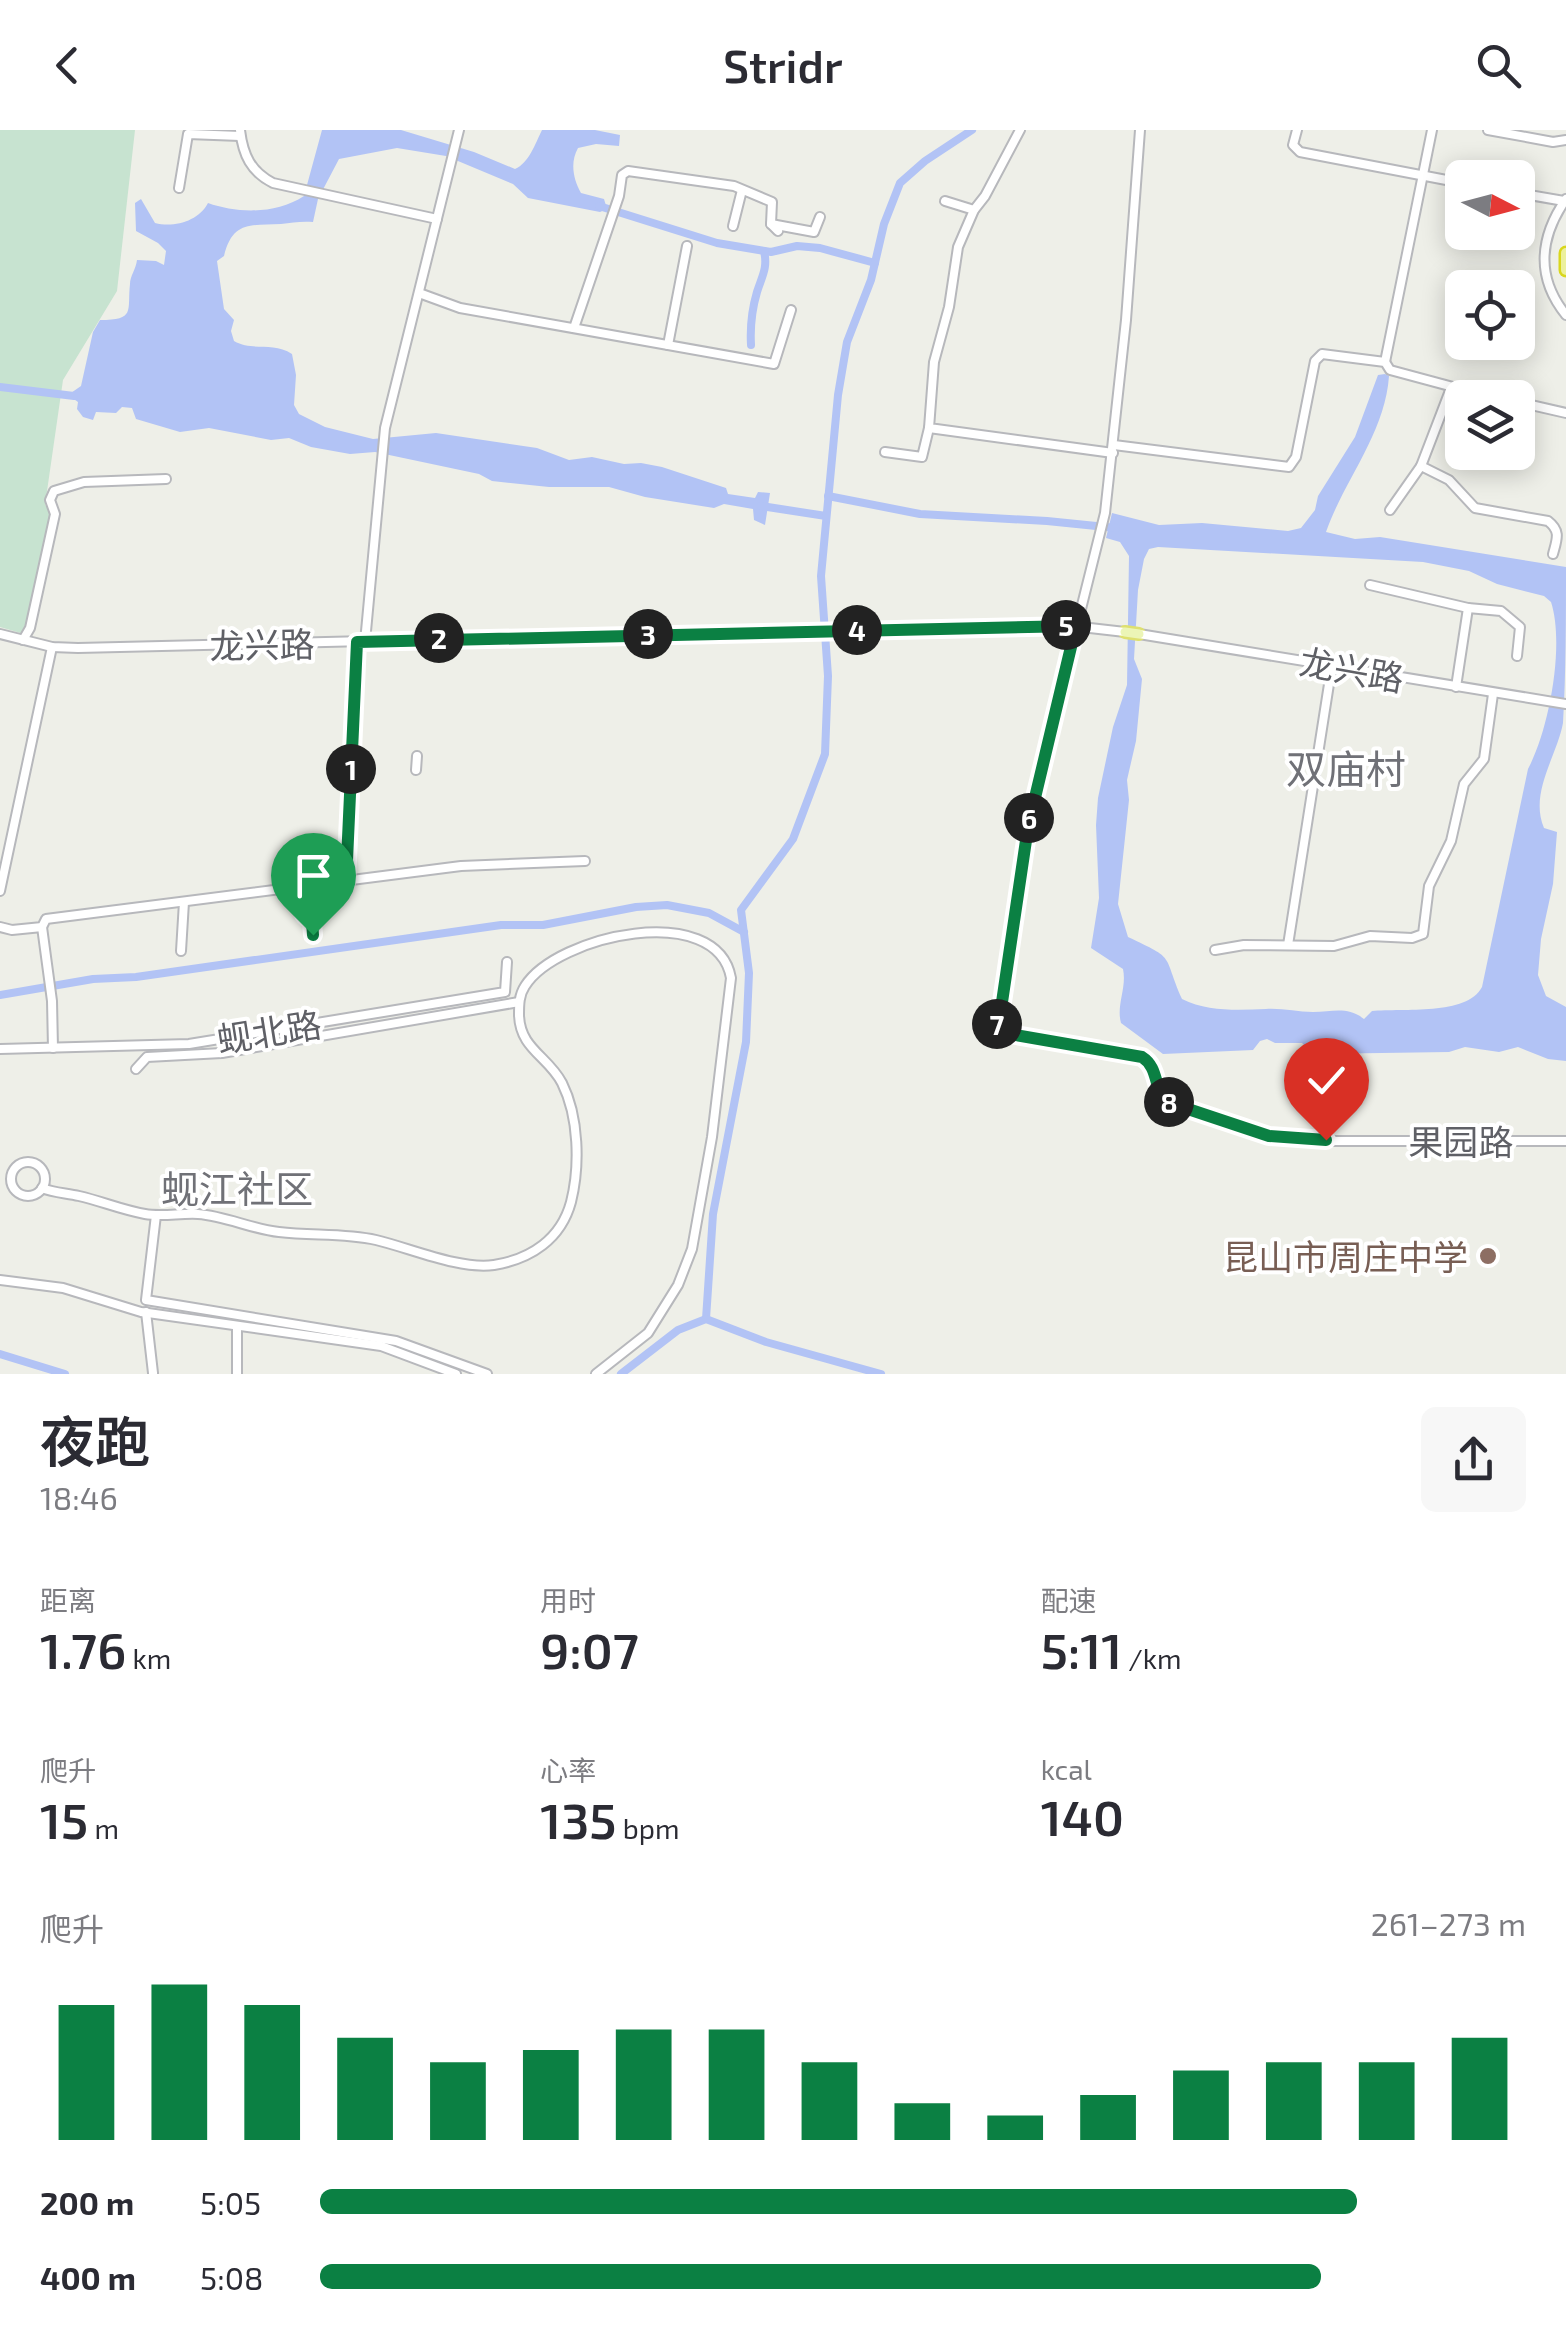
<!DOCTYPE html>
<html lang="zh">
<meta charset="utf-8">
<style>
:root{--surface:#fff;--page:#f7f7f7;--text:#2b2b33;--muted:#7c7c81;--accent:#0b8043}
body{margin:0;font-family:"Exo 2","Noto Sans SC",sans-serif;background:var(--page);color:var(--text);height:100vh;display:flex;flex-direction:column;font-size:38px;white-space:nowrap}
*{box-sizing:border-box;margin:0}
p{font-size:32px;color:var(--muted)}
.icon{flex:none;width:55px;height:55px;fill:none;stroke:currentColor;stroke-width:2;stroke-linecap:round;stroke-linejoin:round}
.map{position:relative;height:1244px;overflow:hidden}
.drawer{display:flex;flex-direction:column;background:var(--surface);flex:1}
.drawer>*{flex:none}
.needle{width:65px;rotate:96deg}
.controls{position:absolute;left:1445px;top:30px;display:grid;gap:20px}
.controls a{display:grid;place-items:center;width:90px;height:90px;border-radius:15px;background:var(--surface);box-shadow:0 5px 25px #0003;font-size:50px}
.pin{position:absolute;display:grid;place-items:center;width:85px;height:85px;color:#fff;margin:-102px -42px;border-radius:50% 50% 50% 0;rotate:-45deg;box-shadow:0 0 10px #0007}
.pin .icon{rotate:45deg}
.km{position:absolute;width:50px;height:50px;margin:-25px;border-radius:50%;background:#222;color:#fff;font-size:28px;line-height:50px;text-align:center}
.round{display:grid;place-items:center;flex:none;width:105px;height:105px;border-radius:15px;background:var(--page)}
.head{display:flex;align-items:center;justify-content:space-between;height:170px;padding:0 40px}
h1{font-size:55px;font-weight:600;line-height:75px}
.metrics{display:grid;grid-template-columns:repeat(3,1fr);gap:15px;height:170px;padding:10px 40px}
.metrics div{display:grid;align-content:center}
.metrics b{font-size:50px;font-weight:600}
.metrics small{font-size:28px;font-weight:400}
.metrics p{font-size:28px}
.chart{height:280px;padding:20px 40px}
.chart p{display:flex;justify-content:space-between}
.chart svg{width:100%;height:180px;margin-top:10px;stroke:var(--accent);stroke-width:6}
ul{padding:0 40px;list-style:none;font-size:32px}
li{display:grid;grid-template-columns:160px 120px 1fr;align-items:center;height:75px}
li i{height:25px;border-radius:12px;background:var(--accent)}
header{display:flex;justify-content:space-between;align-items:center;height:130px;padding:0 40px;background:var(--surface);font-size:45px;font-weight:600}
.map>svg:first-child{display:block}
.green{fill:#c7e3d0}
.water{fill:#b2c3f5;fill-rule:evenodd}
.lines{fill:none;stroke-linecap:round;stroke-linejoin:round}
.canal{stroke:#b2c3f5;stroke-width:8}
.minor-casing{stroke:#b7b8bc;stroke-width:12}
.major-casing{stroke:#dee06f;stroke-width:14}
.highway-casing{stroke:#d9d71d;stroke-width:15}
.minor{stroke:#fff;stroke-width:8}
.major{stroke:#ecf5b6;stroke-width:9}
.highway{stroke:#ecf09d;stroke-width:10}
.route-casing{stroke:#fff;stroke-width:20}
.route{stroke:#0b8043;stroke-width:12}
.education-dot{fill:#8d6e63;stroke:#fff;stroke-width:4}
.labels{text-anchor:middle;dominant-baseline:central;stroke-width:8;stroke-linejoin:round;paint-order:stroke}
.street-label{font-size:35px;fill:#5f6066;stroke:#fff}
.education-label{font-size:35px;fill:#785e54;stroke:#fff;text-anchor:end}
.neighbourhood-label{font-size:38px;fill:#707177;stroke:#fff}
.quarter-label{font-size:40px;fill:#707177;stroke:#fff}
</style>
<header><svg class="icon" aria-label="back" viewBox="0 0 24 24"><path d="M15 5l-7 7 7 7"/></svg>Stridr<svg class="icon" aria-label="search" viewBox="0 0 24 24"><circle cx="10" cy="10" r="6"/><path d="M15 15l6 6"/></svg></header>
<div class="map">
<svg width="1566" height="1244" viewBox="0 0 1566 1244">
<rect width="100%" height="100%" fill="#eeefe8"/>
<polygon class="green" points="0,0 135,0 117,161 63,250 45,375 54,381 31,488 24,504 0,497"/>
<g class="water">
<path d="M322,0H401L474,22L515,39C529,33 535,14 542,0H595L620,5L619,16L596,14L578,18C570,32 573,49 581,63L604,69L607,79L600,82L528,68L513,54L446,26L397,18L339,29L318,69L313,92C300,91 292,93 281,94C251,96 233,90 224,126L217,131L224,179L234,190L231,201L234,211C253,222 273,211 292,224L296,245L294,275L299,284L325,297L373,309L436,303L537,318L569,330L592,327L624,334L641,333L662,337L726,358L728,364L755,368L758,362L770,363L765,395L754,390L753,379L724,374L714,378L645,367L609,357H549L492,351L479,344L375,322L350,324L311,317L289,308L271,310L209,298L180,302L136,289L132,278L122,277L116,283L96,282L93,290L83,287L77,279L78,272L68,265L81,256L93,202L100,190C136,190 127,181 130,154C130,146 136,139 137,130L156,131L164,135L166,121L158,113L136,101L135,73L141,69L155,93C174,98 199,91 208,73C236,83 275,85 304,66Z"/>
<path d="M1385,244L1389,246C1385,304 1344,350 1326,402L1355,409L1380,407L1566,437C1566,488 1566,543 1563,593C1557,626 1529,663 1544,698L1557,702L1553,754L1541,809L1538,845L1546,866L1566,877V931L1548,929L1518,917L1499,922L1465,917L1449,922L1314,924L1302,913H1275L1267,909L1260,911L1253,920L1163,924L1121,893C1116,875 1127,858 1123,839L1091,818L1099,768L1096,695L1098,668L1113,597L1127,555L1129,426L1120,412L1106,408L1112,383L1159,395L1202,393L1288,401L1301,398L1315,380L1318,366L1355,307L1378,245ZM1158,417L1423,432L1469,441L1497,454L1544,466L1551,472C1565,515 1549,600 1528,639L1482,857C1467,886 1403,878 1372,881L1364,889C1347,876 1333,882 1313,882C1297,882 1282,878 1266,879C1238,880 1208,882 1182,869C1162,823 1177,830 1128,807L1118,774L1129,670L1127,650L1136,611L1142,549L1134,529L1138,460L1144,429L1149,419Z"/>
</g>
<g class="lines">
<g class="canal">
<polyline points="599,76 717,113 771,122 797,116 820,118 875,133"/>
<path d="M751,215C750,197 752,179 757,162C762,146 768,138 764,121"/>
<polyline points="0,257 74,266"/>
<polyline points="828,366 920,384 1047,391 1116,398"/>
<polyline points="761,376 826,386"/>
<polyline points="0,865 93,849 136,847 501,795 543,795 636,777 667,775 709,783 744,802"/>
<polyline points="706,1189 713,1084 746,912 749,843 741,780 793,709 825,624 828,546 821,446 838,265 847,212 871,150 884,94 900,53 925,31 972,0"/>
<polyline points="0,1224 65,1244"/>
<polyline points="621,1244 678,1200 706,1189 766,1212 881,1244"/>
</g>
<g class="minor-casing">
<g id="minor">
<path d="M240,0C243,25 251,42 273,53L437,89"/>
<polyline points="1020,0 985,66 974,80 958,117 949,177 934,232 929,298 1113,323"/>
<polyline points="1140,0 1126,190 1105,383 1032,675 998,899 1004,903 1142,927 1154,937 1163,969 1260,1003 1301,1011 1566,1011"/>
<polyline points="1297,0 1293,15 1300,22 1462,53"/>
<polyline points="1488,0 1553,12 1566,10"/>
<polyline points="179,58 188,4 240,6"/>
<polyline points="1518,63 1564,71"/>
<path d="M1566,69C1539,108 1536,148 1566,185"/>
<polyline points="945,71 974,80"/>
<polyline points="771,94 814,102 820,87"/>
<polyline points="733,96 742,60"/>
<polyline points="419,163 460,178 774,234 791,180"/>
<polyline points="574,198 619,66 622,45 628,41 734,56 772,72 771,94 778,101"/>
<polyline points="668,215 687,116"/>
<polyline points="1385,232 1432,0"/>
<path d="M1451,258L1421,336L1449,350L1475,378L1548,391C1561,401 1557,409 1553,424"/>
<polyline points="1518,272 1566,283"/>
<polyline points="1114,315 1289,337 1296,327 1315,231 1322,224 1385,232 1390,240 1494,268"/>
<polyline points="885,322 922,327 929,298"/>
<polyline points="1390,380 1421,336"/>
<polyline points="1370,455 1468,478 1456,557"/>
<polyline points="1468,478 1501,481 1520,497 1517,526"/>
<polyline points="0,504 52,517 78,518 1055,494 1125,502"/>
<polyline points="1139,504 1566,574"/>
<polyline points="23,510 30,498 55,384 50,370 54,361 84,352 166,349"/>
<polyline points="365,512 385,298 459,0"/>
<polyline points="416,640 417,626"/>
<polyline points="346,752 357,512"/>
<polyline points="302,758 304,785 312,792 313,805"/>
<polyline points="0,761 52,517"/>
<polyline points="0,797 12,800 42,797 46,789 461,736 585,731"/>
<polyline points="42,797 52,871 53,918"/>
<polyline points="1288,815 1332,535"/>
<polyline points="1215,820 1244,815 1334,816 1370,806 1412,808 1423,804 1429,756 1451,711 1464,654 1484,629 1493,564"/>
<polyline points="181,821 184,772"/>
<polyline points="0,919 189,914 505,862 507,832"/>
<polyline points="136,939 147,927 222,923 519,872"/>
<circle cx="28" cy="1049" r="17"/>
<path d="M42,1058C54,1063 67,1063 79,1066C101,1071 122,1080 145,1084C162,1087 180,1083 198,1084C226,1086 251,1099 279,1102C312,1106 344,1103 376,1110C410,1118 460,1140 494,1135C531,1129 561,1109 571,1072C580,1036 579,987 562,953C548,926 520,919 519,885C519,875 519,865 525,856C557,805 717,770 731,848L712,1007L692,1119L678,1155L648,1203L596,1244"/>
<polyline points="156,1085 146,1170 396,1211 487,1244"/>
<polyline points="0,1150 63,1158 141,1182 381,1216 456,1244"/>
<polyline points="146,1182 153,1243"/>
<polyline points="237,1244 237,1196"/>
</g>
</g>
<g class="major-casing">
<polyline id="major" points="1125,502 1139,504"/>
</g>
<g class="highway-casing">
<polyline id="highway" points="1566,123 1566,140"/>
</g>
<use href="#minor" class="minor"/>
<use href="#major" class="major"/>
<use href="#highway" class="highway"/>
</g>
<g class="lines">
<g class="route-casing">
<path id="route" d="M313,805L312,792L304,785L302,758L346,752L357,512L1076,496L1028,697L998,899L1004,903L1142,927C1161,939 1152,963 1170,973L1269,1006L1326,1010"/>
</g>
<use href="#route" class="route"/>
</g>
<circle class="education-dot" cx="1488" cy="1126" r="10"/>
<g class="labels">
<g class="street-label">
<text transform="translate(262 514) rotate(-1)">龙兴路</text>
<text transform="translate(1352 539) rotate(10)">龙兴路</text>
<text transform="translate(269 901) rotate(-9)">蚬北路</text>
<text x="1461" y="1011">果园路</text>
</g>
<g class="education-label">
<text x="1468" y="1126">昆山市周庄中学</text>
</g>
<g class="neighbourhood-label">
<text x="237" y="1058">蚬江社区</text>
</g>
<g class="quarter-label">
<text x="1346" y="638">双庙村</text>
</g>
</g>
</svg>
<div class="controls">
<a><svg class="needle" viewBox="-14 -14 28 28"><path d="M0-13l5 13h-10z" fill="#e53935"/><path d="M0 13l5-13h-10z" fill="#7c7c81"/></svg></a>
<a><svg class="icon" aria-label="locate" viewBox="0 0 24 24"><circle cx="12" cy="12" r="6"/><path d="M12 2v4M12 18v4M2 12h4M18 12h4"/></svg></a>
<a><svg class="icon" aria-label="layers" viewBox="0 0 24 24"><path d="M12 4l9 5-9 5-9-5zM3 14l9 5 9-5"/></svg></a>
</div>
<div class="pin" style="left:313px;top:805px;background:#1e9e55"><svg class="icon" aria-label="arrive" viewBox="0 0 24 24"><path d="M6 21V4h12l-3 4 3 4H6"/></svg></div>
<div class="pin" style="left:1326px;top:1010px;background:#d93025"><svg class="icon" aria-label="check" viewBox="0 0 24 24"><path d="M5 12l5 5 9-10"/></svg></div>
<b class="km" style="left:351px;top:639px">1</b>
<b class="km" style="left:439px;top:508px">2</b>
<b class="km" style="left:648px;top:504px">3</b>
<b class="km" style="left:857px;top:500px">4</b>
<b class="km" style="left:1066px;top:495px">5</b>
<b class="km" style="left:1029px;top:688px">6</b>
<b class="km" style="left:997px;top:894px">7</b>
<b class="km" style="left:1169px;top:972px">8</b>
</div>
<section class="drawer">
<div class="head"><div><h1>夜跑</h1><p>18:46</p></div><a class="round"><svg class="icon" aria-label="share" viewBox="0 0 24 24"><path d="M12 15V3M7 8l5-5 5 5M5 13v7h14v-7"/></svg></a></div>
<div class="metrics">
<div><p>距离</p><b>1.76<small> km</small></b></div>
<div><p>用时</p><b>9:07</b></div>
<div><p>配速</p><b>5:11<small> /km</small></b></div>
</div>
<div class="metrics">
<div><p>爬升</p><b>15<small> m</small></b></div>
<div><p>心率</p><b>135<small> bpm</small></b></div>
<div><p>kcal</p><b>140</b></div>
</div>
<div class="chart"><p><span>爬升</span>261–273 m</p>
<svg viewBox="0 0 160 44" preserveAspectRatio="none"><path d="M5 44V11M15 44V6M25 44V11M35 44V19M45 44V25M55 44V22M65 44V17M75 44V17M85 44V25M95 44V35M105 44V38M115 44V33M125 44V27M135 44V25M145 44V25M155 44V19"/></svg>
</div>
<ul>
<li><b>200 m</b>5:05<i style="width:86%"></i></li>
<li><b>400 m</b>5:08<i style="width:83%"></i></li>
</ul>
</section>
